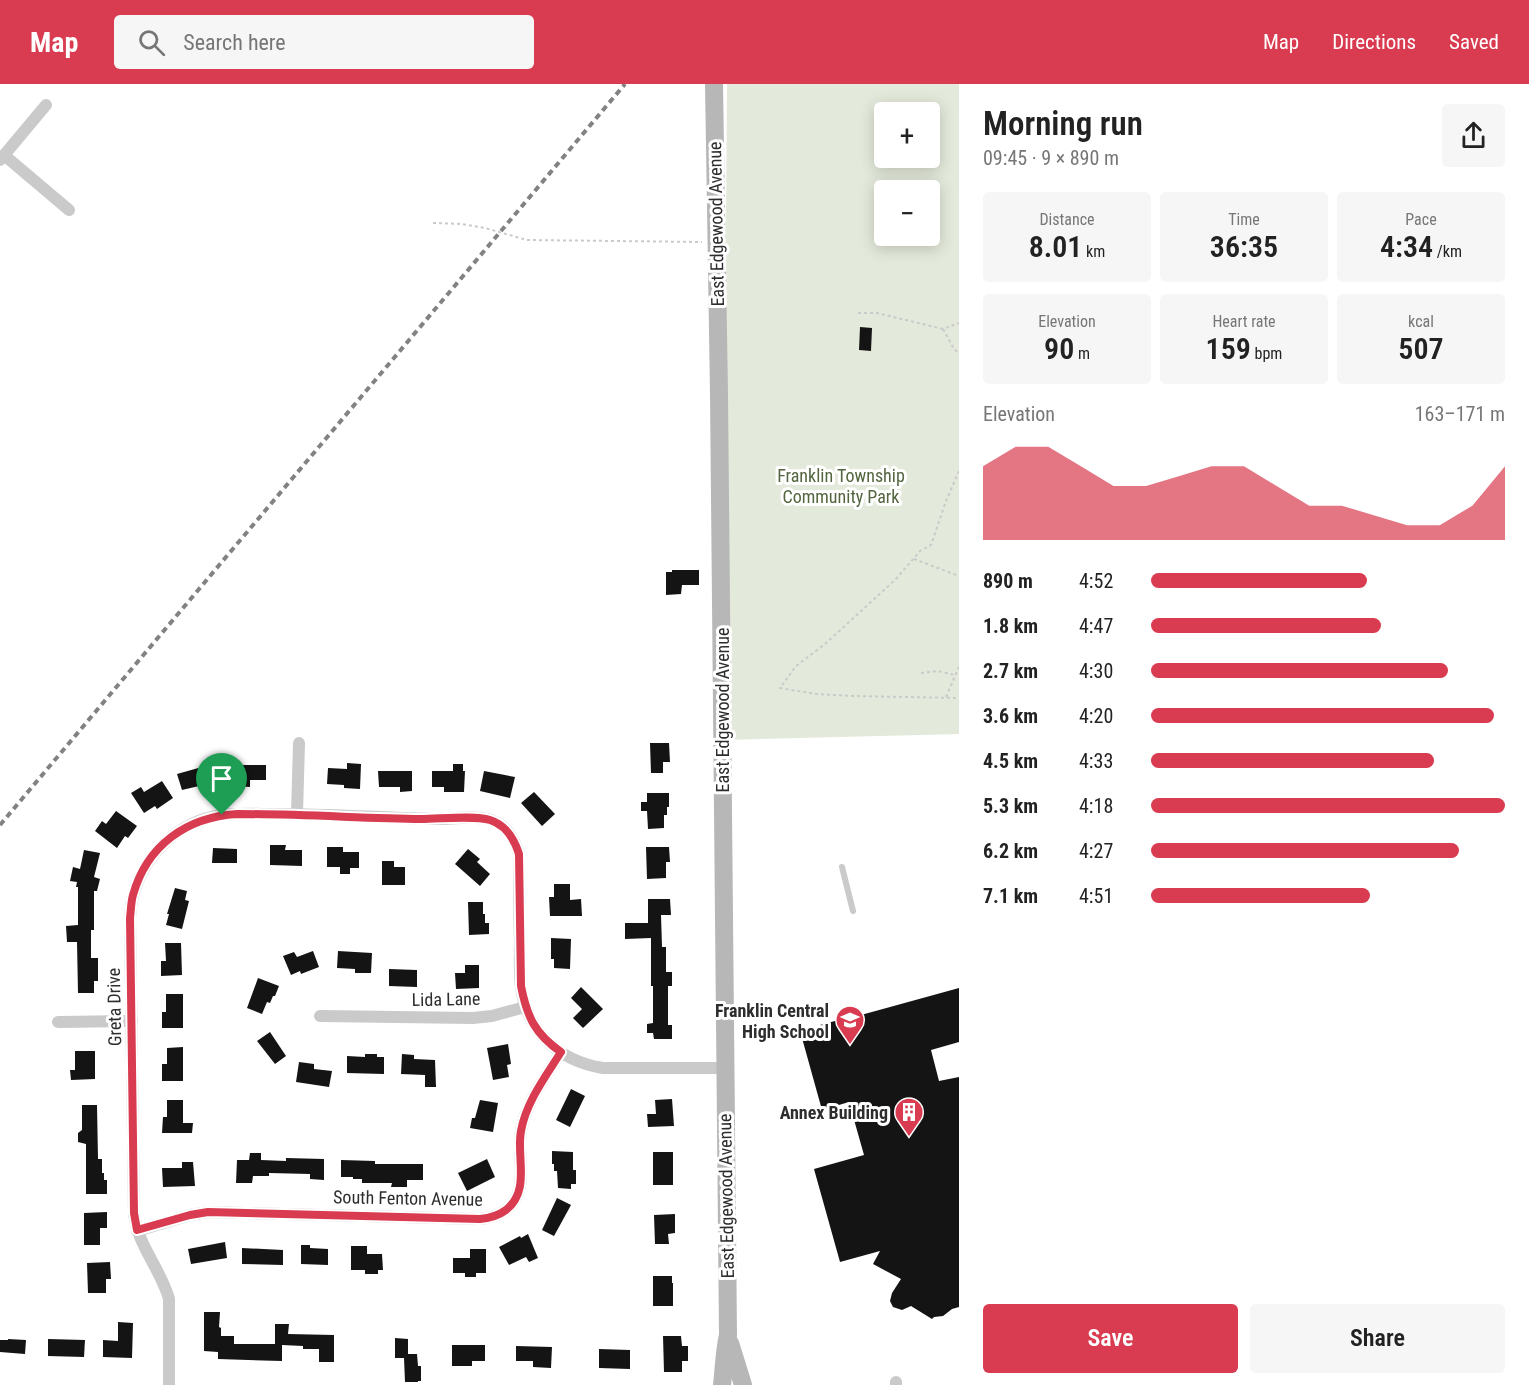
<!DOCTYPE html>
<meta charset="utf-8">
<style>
:root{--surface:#fff;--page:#f6f6f6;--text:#222;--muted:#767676;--accent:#d93b50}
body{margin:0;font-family:"Roboto Condensed",sans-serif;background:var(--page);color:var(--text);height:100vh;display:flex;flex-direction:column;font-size:22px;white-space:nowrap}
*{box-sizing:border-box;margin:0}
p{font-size:20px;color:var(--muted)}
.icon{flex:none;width:33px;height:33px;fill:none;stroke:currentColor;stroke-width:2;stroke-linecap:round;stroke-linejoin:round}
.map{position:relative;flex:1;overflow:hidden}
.side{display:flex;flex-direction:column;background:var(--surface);width:570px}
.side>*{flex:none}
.controls{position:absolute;left:874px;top:18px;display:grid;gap:12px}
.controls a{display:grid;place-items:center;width:66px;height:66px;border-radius:6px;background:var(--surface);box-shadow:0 3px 15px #0003;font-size:30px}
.pin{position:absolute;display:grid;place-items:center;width:51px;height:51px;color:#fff;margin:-62px -26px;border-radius:50% 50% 50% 0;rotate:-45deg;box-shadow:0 0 6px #0007}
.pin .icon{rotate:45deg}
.round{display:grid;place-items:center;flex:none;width:63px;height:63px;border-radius:6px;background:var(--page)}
.summary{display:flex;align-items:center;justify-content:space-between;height:102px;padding:0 24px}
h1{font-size:33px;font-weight:600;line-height:45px}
.metrics{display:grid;grid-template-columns:repeat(3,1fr);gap:9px;height:102px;padding:6px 24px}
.metrics div{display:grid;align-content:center;border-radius:6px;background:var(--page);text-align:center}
.metrics b{font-size:30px;font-weight:600}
.metrics small{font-size:16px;font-weight:400}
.metrics p{font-size:16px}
.chart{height:168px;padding:12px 24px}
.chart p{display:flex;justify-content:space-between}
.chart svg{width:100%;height:108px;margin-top:6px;fill:var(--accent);opacity:.7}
.button{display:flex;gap:12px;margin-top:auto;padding:12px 24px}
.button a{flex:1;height:69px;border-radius:6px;background:var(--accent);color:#fff;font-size:24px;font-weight:600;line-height:69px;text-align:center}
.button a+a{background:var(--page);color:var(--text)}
ul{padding:0 24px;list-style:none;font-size:20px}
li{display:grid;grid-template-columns:96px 72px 1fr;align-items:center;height:45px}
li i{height:15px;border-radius:8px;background:var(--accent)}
header{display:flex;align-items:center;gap:36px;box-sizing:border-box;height:84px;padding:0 30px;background:var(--accent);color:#fff}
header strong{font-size:28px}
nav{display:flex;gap:33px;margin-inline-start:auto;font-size:21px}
.search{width:420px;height:54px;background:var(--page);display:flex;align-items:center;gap:15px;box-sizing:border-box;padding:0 21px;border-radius:6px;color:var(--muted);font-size:22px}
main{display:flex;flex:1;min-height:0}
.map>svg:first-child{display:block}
.green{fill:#e4eadb;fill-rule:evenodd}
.building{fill:#141414}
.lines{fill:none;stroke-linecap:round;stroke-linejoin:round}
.path{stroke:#cacaca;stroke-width:2;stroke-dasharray:3 3;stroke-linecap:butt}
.lane{stroke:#cacaca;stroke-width:6}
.street{stroke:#cacaca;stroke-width:12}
.secondary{stroke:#b7b7b7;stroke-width:18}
.rail{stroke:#828282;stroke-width:4;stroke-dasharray:6 4.5;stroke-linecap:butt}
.route-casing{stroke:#fff;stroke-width:12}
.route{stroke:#d93b50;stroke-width:8}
.labels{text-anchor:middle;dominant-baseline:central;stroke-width:6;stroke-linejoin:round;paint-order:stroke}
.street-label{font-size:18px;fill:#2d2d2d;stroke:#fff}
.park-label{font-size:18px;fill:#53653e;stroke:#fff}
.poi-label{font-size:18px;font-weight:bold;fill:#2d2d2d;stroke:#fff;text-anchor:end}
</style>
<header>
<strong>Map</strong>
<div class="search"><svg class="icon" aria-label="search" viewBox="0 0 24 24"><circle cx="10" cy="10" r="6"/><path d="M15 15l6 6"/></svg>Search here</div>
<nav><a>Map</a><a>Directions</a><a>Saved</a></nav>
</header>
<main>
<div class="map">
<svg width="959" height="1301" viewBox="0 0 959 1301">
<rect width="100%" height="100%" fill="#fff"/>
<path class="green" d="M727,0H959V650L722,656ZM885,28H930V74H885ZM885,106H930V152H885Z"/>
<g class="building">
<polygon points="860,243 872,244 871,267 859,266"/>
<polygon points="672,486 699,486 699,501 682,501 681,510 666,511 666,488 672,488"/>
<polygon points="650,659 669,659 670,678 663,678 663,689 651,689"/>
<polygon points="347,679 361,680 360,705 344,704 344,701 327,700 328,684 347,685"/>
<polygon points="453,680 463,680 463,687 465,687 464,708 444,708 444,703 432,703 432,687 453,687"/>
<polygon points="209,681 215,701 200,706 199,702 182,706 177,690"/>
<polygon points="236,681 266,681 266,696 250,696 250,703 235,702"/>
<polygon points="378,687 412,687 412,707 400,708 400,703 379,703"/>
<polygon points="484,687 515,693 510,714 480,707"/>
<polygon points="162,697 173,714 157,725 155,722 144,729 131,709 141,703 144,708"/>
<polygon points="534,708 555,730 542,742 521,719"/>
<polygon points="647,709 669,709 669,723 667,723 667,731 664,731 664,744 648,745 647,727 641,727 641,718 647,718"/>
<polygon points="116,727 137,742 128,754 125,752 117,764 95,747 102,737 106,740"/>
<polygon points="270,761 286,761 285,766 302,766 302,782 270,781"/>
<polygon points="327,763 343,763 343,768 359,768 359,784 350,784 350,790 340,790 340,783 327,783"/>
<polygon points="646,763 669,763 670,778 666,778 666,794 647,795"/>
<polygon points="213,764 237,765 237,779 212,779"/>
<polygon points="468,765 480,775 477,778 490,790 480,802 455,780"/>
<polygon points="84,766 100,769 94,793 100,795 97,807 94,807 94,846 91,846 91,874 98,874 98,897 94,897 94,909 78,909 77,858 67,858 66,842 78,841 78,803 76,803 77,798 70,797 73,783 80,785"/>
<polygon points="382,777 394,777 394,783 405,783 405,801 382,801"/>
<polygon points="554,800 570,800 570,816 581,815 582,832 550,832 549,813 554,813"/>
<polygon points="175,804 187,807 185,816 189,817 182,845 166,841 169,830 167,830"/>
<polygon points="648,815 670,815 671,831 661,831 662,863 666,863 666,888 672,888 672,902 668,902 668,941 672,941 672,955 654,955 653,949 647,949 647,940 653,939 653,902 651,902 651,854 625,855 625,839 648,839"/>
<polygon points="468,818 483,818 483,830 485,830 485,839 489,839 489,850 469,851"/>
<polygon points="551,854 571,855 570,885 554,884 554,875 551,875"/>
<polygon points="165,859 181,859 182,891 161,892 161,877 166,877"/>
<polygon points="313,867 319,883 301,890 300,887 291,891 283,872 294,868 297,873"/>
<polygon points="338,867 372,869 371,889 355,889 355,885 337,884"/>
<polygon points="465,881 479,881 479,904 456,905 455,889 465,889"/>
<polygon points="389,885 417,886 417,903 389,902"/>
<polygon points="258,894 279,902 275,912 273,912 270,919 267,918 262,930 247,924"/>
<polygon points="581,903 603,925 583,944 573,934 582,925 571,914"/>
<polygon points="959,904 959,958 931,966 939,997 959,993 959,1223 952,1225 943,1232 934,1233 932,1235 911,1222 902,1226 893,1223 890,1217 892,1209 901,1195 873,1180 880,1167 840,1178 814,1085 864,1071 849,1018 822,1026 802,954 822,948 820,941 861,930 861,931"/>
<polygon points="166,910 183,910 183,944 162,944 162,928 166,928"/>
<polygon points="270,948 286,972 275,980 257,957"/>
<polygon points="508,960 511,980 507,981 509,993 493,996 487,964"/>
<polygon points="183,963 183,997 162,997 162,980 167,980 167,964"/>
<polygon points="75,967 95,967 95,995 71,996 70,986 75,986"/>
<polygon points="365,970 377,970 377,973 384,973 384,990 347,989 347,972 365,973"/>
<polygon points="402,970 414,971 414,975 435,976 436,1003 425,1003 425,991 401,990"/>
<polygon points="299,978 314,980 314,985 332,987 329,1003 296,998"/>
<polygon points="571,1005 585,1012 570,1043 556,1036"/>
<polygon points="672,1015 674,1042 648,1043 647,1030 656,1030 655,1016"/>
<polygon points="167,1016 183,1016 183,1039 193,1039 192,1049 162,1049 163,1033 167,1033"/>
<polygon points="480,1016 498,1019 493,1048 470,1044 472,1034 475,1034"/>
<polygon points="82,1021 97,1021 98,1075 102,1075 102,1089 104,1089 104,1096 107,1096 107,1110 86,1110 86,1060 78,1058 78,1049 82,1046"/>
<polygon points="552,1067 573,1068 573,1086 576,1086 576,1100 571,1100 571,1105 558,1104 557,1087 554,1087 554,1080 552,1080"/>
<rect x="653" y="1068" width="20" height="33"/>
<polygon points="250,1069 261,1069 261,1076 286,1077 286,1074 324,1075 324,1096 310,1095 310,1090 269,1089 269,1092 253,1092 252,1099 236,1099 237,1076 249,1076"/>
<polygon points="487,1075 495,1093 467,1107 458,1089"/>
<polygon points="341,1076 375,1077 375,1080 423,1080 423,1096 407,1096 407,1103 391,1103 392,1099 362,1099 362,1095 353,1095 353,1093 341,1093"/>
<polygon points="182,1078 193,1078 195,1102 163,1103 162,1084 182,1084"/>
<polygon points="557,1114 571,1121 554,1152 542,1146"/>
<polygon points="107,1128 107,1144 100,1144 100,1161 84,1161 84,1129"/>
<polygon points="675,1130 675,1149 668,1150 669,1160 655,1160 654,1131"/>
<polygon points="528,1150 538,1174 529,1178 526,1173 509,1181 499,1163 520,1152 521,1154"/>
<polygon points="225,1158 227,1174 191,1180 188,1165"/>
<polygon points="301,1161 310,1161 310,1164 328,1165 328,1181 301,1180"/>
<polygon points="351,1162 367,1162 367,1170 382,1170 383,1186 378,1186 378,1190 365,1190 365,1186 351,1186"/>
<polygon points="242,1164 283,1166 283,1181 242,1180"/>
<polygon points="470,1165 486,1165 486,1189 476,1189 476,1193 465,1193 465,1189 453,1189 453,1174 470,1174"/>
<polygon points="110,1178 111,1195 106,1195 106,1209 88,1209 87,1179"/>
<polygon points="653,1192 672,1192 672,1199 673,1199 673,1222 653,1222"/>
<polygon points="204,1228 220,1228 219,1243 221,1244 221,1252 234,1252 234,1260 275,1260 275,1240 289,1240 288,1250 334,1251 334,1278 319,1278 319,1265 303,1265 303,1262 282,1261 282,1277 218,1275 218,1268 204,1267"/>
<polygon points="118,1238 133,1239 132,1274 103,1273 103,1256 118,1257"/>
<polygon points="663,1252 681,1252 682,1262 688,1262 688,1277 682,1277 682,1288 664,1288"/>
<polygon points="395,1254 408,1255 408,1270 417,1270 418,1282 421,1282 421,1297 418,1297 418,1298 405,1298 404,1274 395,1274"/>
<polygon points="8,1255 26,1256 25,1270 0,1268 0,1256 8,1256"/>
<polygon points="48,1255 85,1256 84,1273 48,1272"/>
<polygon points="452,1261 485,1261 485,1277 472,1277 472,1282 452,1282"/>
<polygon points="516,1262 552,1263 551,1284 533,1283 533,1277 516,1277"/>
<polygon points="599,1265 630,1266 630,1285 599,1284"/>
</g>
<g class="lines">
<g class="path">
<polyline points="433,139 462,140 485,144 527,156 702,158"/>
<polyline points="858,229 877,229 943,245 959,239"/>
<polyline points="943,245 954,265 959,269"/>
<polyline points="959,387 946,417 931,461 920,467 895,496 825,560 796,582 780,604 816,610 854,612 959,614"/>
<polyline points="914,475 959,492"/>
<polyline points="921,589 938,587 955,591"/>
<polyline points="946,613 959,583"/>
</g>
<polyline class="lane" points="842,783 853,827"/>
<g class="street">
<polyline points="4,71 69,126"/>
<polyline points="0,76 46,21"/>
<polyline points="297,730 299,659"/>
<polyline points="320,932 473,934 492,932 525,923"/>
<polyline points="58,938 132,937"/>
<path d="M137,1147L190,1131L209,1128L480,1135C490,1134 498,1132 506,1126C531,1106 516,1073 521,1047C526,1018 546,992 561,968"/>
<polyline points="896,1298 896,1301"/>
<path d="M169,1301V1215C161,1185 137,1161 134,1129L130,834C131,827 131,819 133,812C144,770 179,737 222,731C240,729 259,730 277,730C312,730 347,732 382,733C403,734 424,735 445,735C460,734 477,732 491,736C507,742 514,754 519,770C519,799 519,828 520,857C520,872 519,888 521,903C527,948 559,977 603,984H725"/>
</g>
<g class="secondary">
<path d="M714,0L719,309L728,1251C724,1269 724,1284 722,1301"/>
<polyline points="730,1259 743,1301"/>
</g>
<polyline class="rail" points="0,741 625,0"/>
</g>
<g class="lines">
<g class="route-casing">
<path id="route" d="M237,730C299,730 360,734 421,735C440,735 474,731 490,736C506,741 514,754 519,770L521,902C527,933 535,950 561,968C546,992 526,1018 521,1047C516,1073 531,1106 506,1126C498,1132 490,1134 480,1135L208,1128L190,1131L137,1146L134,1129L130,834C131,826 131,818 133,811C147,761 187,733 237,730Z"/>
</g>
<use href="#route" class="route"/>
</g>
<defs>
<g id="school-pin" transform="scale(1.5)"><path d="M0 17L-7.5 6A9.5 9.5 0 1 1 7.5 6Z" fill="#d93b50" stroke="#fff"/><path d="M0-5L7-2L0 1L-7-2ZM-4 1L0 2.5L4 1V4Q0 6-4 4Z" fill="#fff"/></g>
<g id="building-pin" transform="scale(1.5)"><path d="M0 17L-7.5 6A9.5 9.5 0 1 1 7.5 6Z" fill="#d93b50" stroke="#fff"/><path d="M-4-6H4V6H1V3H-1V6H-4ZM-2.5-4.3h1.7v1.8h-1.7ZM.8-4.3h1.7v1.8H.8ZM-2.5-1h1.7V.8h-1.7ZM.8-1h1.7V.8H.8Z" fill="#fff"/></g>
</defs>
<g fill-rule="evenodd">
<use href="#school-pin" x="850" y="936"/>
<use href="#building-pin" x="909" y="1028"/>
</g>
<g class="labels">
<g class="street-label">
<text transform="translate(716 140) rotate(-91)">East Edgewood Avenue</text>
<text transform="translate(722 626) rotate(-90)">East Edgewood Avenue</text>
<text transform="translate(446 915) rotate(-1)">Lida Lane</text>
<text transform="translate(114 923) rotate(-91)">Greta Drive</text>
<text transform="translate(726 1112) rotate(-91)">East Edgewood Avenue</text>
<text transform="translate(408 1114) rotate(1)">South Fenton Avenue</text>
</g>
<g class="park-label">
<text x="841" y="391">Franklin Township<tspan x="841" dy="21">Community Park</tspan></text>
</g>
<g class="poi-label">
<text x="829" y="926">Franklin Central<tspan x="829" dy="21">High School</tspan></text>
<text x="888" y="1028">Annex Building</text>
</g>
</g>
</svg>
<div class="controls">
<a>+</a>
<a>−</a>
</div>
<div class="pin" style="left:222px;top:731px;background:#1e9e55"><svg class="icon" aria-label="arrive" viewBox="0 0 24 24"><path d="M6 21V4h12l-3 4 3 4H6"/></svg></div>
</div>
<section class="side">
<div class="summary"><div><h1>Morning run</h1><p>09:45 · 9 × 890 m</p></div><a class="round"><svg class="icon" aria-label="share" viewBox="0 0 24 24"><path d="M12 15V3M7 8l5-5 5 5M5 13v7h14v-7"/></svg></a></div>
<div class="metrics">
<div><p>Distance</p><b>8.01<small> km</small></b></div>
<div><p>Time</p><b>36:35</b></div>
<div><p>Pace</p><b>4:34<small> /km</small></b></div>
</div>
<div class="metrics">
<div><p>Elevation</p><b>90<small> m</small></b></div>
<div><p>Heart rate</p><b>159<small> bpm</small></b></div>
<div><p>kcal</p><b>507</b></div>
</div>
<div class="chart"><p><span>Elevation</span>163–171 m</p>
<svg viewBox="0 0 160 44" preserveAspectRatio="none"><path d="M0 44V14L10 6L20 6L30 14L40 22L50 22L60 18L70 14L80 14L90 22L100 30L110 30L120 34L130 38L140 38L150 30L160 14V44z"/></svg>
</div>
<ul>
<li><b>890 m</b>4:52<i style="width:61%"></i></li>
<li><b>1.8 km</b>4:47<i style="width:65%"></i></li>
<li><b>2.7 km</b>4:30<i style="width:84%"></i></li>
<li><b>3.6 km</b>4:20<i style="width:97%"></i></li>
<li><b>4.5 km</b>4:33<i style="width:80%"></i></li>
<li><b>5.3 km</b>4:18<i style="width:100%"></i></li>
<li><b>6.2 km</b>4:27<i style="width:87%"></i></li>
<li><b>7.1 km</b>4:51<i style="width:62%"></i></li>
</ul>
<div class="button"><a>Save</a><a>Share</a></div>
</section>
</main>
